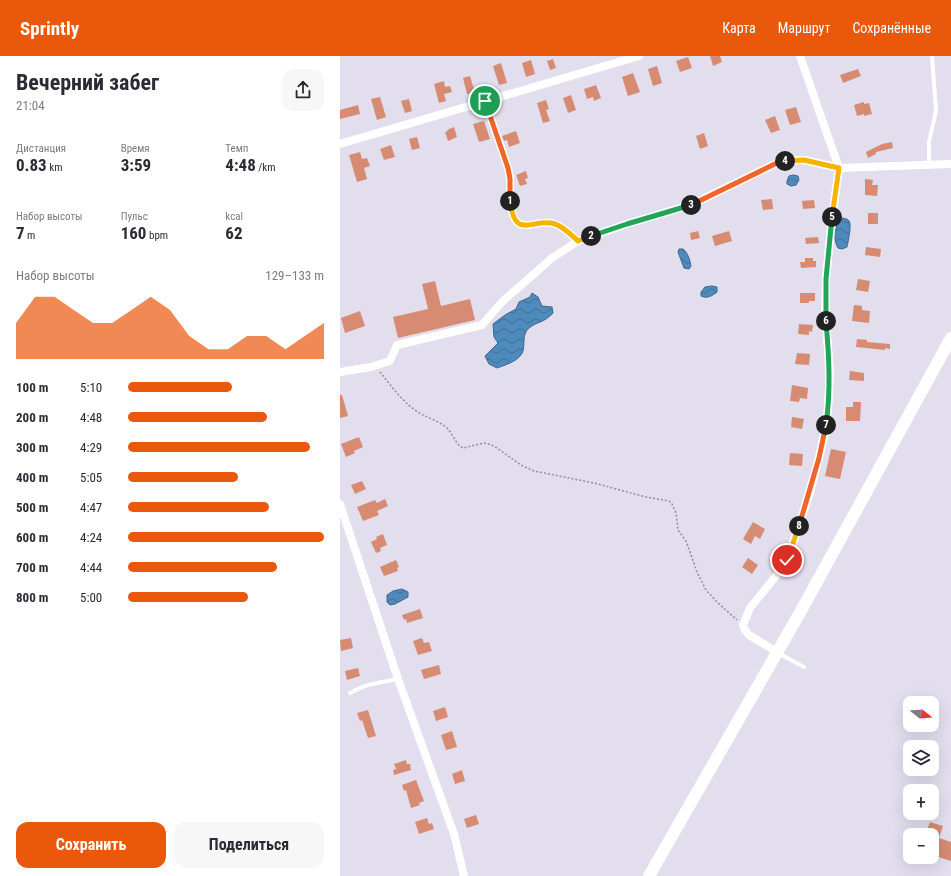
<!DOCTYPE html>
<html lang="ru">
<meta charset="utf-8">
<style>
:root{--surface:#fff;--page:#f7f7f7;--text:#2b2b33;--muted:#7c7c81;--accent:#ea580c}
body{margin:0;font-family:"Roboto Condensed",sans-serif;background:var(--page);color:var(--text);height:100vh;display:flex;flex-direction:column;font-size:15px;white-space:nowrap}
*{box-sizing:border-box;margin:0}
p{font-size:13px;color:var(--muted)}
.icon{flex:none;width:22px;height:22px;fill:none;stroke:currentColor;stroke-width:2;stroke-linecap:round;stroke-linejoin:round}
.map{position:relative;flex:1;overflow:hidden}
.sheet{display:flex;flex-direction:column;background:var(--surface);width:340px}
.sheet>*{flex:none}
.needle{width:26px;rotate:107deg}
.fabs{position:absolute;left:563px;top:640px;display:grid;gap:8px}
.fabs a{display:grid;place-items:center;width:36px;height:36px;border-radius:8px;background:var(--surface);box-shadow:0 4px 16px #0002;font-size:20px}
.pin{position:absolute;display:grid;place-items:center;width:34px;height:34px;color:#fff;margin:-17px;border:2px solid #fff;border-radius:50%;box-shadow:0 1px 4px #0007}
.km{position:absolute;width:20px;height:20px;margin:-10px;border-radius:50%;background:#222;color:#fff;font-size:11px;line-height:20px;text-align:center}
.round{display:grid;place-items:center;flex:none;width:42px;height:42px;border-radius:12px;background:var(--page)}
.headline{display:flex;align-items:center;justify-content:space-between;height:68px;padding:0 16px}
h1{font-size:22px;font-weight:700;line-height:30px}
.stats{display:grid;grid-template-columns:repeat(3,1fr);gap:6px;height:68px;padding:4px 16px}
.stats div{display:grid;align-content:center}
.stats b{font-size:17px;font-weight:700}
.stats small{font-size:11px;font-weight:400}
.stats p{font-size:11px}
.chart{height:112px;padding:8px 16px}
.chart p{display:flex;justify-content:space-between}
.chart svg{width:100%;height:72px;margin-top:4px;fill:var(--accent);opacity:.7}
.primary-button{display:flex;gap:8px;margin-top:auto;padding:8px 16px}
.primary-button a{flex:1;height:46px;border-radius:12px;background:var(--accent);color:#fff;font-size:16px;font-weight:700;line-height:46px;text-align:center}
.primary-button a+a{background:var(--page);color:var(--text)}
ul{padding:0 16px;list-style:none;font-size:13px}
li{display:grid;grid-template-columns:64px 48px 1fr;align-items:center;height:30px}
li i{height:10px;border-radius:5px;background:var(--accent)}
header{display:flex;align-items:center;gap:24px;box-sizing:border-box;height:56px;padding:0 20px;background:var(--accent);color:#fff}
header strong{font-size:19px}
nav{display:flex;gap:22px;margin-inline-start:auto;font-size:14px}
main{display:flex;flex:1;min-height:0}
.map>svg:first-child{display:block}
.water{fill:url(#water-waves);stroke:#3e688d}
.building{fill:#d78b73}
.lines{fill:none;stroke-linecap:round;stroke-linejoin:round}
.path{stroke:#918e9a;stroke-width:1.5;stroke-dasharray:2 2;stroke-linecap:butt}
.lane{stroke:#fff;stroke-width:4}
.street{stroke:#fff;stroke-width:8}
.secondary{stroke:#fff;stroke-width:12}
.split-1-casing{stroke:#fff;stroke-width:8}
.split-2-casing{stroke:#fff;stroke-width:8}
.split-3-casing{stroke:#fff;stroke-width:8}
.split-4-casing{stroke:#fff;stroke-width:8}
.split-5-casing{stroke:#fff;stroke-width:8}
.split-6-casing{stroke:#fff;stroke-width:8}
.split-7-casing{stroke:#fff;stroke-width:8}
.split-8-casing{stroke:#fff;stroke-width:8}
.split-9-casing{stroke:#fff;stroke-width:8}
.split-1{stroke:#f0652b;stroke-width:5}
.split-2{stroke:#f5b400;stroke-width:5}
.split-3{stroke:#22a559;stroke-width:5}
.split-4{stroke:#f0652b;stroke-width:5}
.split-5{stroke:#f5b400;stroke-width:5}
.split-6{stroke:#22a559;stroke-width:5}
.split-7{stroke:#22a559;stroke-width:5}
.split-8{stroke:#f0652b;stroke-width:5}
.split-9{stroke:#f5b400;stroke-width:5}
</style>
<header>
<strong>Sprintly</strong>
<nav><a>Карта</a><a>Маршрут</a><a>Сохранённые</a></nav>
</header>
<main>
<section class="sheet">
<div class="headline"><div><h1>Вечерний забег</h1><p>21:04</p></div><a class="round"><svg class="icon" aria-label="share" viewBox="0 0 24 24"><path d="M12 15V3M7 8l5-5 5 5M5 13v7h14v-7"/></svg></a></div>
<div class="stats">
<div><p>Дистанция</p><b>0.83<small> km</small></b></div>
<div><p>Время</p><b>3:59</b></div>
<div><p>Темп</p><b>4:48<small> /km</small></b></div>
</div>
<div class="stats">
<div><p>Набор высоты</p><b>7<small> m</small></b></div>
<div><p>Пульс</p><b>160<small> bpm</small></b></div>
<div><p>kcal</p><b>62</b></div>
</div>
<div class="chart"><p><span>Набор высоты</span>129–133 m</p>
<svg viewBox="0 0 160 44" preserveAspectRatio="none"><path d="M0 44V22L10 6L20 6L30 14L40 22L50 22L60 14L70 6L80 14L90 30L100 38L110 38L120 30L130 30L140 38L150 30L160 22V44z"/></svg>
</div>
<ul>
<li><b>100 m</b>5:10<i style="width:53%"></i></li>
<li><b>200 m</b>4:48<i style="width:71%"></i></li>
<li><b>300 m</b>4:29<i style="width:93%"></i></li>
<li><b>400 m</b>5:05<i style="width:56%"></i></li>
<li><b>500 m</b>4:47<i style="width:72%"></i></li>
<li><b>600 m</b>4:24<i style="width:100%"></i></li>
<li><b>700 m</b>4:44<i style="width:76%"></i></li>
<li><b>800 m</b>5:00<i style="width:61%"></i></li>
</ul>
<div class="primary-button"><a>Сохранить</a><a>Поделиться</a></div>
</section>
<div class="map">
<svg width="611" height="820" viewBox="0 0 611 820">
<defs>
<pattern id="water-waves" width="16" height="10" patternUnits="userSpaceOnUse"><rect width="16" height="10" fill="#4e8abc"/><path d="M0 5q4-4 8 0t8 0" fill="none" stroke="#407098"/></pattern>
</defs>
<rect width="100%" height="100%" fill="#e2deee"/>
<g class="water">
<polygon points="453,119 458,120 459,124 456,129 451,130 447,128 447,125 449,120"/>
<path d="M503,162C506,163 508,163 509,165C512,169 508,186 507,191L502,193L498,192C493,184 495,173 499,164Z"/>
<path d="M339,193H343C348,197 350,204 351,210L349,213L344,212L338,196Z"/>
<path d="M372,230L377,231V236C372,240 367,243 361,240V236L365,231Z"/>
<path d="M192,237L198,241L202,250L212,251L213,257C204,267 198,265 189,272C182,278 185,287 183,295C180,305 165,309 157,312L149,308L145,300L158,287L154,281L153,268L165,259L176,253L179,246L190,241Z"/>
<polygon points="62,533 68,536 68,541 55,548 50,549 47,546 47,539 53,535"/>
</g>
<g class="building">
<polygon points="370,0 380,0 382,6 373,10"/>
<polygon points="348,1 352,12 340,16 336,5"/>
<polygon points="213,3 216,12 210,14 207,5"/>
<polygon points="191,4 195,18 186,21 182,7"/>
<polygon points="161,7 167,27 159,29 153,10"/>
<polygon points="317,10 322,27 313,30 308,13"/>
<polygon points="518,13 521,20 503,27 500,19"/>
<polygon points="293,17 300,36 288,40 282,21"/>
<polygon points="130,20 135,37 127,38 123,22"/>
<polygon points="104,25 105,31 110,30 112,36 104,38 106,45 99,47 94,28"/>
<polygon points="256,29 261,42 254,45 253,41 247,43 244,33"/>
<polygon points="231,39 236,54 228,57 223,42"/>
<polygon points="40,41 46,61 37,64 31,43"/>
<polygon points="69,43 72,55 65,57 61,45"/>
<polygon points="206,44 209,53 206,54 210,65 203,67 197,47"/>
<polygon points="524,46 524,48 529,47 532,58 524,60 524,58 517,60 514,49"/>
<polygon points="18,49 20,58 0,63 0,54"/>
<polygon points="456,51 461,66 450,69 445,54"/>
<polygon points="435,60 440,74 431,77 425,64"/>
<polygon points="144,65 150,83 139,86 133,68"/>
<polygon points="114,71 117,81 108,85 105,76 108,75 107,74"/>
<polygon points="176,75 180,87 169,91 167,84 164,85 162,80"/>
<polygon points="364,77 368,90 360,93 356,80"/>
<polygon points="77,81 80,92 72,94 69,83"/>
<polygon points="552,86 553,92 536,96 536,98 528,102 526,96 542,88"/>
<polygon points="51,89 55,101 44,104 40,93"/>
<polygon points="20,96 22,103 27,102 30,110 24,112 27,123 17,126 9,99"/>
<polygon points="186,115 188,122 185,123 187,128 180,130 176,119"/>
<polygon points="525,123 533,124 532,129 538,129 537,140 525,139"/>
<polygon points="432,143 433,153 423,154 421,144"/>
<polygon points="474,144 475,152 463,153 462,145"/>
<rect x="528" y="157" width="10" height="11"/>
<polygon points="358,175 360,182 351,184 350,177"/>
<polygon points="389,175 392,185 375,190 372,180"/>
<polygon points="478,181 479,187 466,188 465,182"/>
<polygon points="526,191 541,193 540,201 525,199"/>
<polygon points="465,202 473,202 473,205 476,205 476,211 461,212 460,206 465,206"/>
<polygon points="518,223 530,225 528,236 516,234"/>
<polygon points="95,225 101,250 130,243 135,264 58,282 53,261 88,253 82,228"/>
<polygon points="460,237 475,237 475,245 469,245 469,247 460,247"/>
<polygon points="514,249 522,250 522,254 530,255 529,267 512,265"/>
<polygon points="20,255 25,270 5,277 1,262"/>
<polygon points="459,268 473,269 472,276 469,275 469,279 458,278"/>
<polygon points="517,283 527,284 527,286 550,288 550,293 545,292 545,294 516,291"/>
<polygon points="457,297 470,298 469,309 455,308"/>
<polygon points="510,315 524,317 524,325 509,324"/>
<polygon points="452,329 468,332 467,343 460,342 459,346 450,345"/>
<polygon points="0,339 2,339 8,360 0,362"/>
<polygon points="513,346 521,346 520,365 506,365 506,351 513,351"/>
<polygon points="452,361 464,363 462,373 451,371"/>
<polygon points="19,381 23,391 14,395 15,397 6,401 1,388"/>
<polygon points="491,393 506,396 500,423 485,420"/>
<polygon points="450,397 463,398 462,410 449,409"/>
<polygon points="22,425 26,433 15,438 11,429"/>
<polygon points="45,443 48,450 37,455 39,459 23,465 17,451 35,444 37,447"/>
<polygon points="413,466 425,473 420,483 415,480 411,488 403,483"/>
<polygon points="43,478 47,489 40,492 41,495 36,497 31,486 37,483 36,481"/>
<polygon points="408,502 418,509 412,518 402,511"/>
<polygon points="56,504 59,511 57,512 58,515 44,520 40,511"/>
<polygon points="80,553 83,562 67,567 66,563 64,564 62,559"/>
<polygon points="11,582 13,592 1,595 0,584"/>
<polygon points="82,582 84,587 89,586 92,595 78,599 73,585"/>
<polygon points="99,609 101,618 84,623 81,614"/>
<polygon points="18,612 20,620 7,624 5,615"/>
<polygon points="105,651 108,661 96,665 93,655"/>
<polygon points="28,654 36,680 28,682 22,664 20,665 17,657"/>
<polygon points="112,675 117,691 106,694 101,679"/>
<polygon points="66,704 67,708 70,708 71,714 54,719 53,714 56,713 54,708"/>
<polygon points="122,714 125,725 115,728 112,718"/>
<polygon points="76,724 84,745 79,747 80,749 71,752 66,734 64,735 62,729"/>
<polygon points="136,759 139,768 127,772 124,763"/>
<polygon points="87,762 89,768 92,767 94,773 79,778 75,766"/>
<polygon points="590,766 603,770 599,782 611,786 611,805 592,799 592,779 585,779"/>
</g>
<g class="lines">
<path class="path" d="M40,316C52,331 64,348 81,358C89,362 98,365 106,371C113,377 115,388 123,392L144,387L148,388L154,390L181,409L194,415L254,427L306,441L329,445L332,448L336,457L338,474L346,485L357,516L366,534L378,547L397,564"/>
<g class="lane">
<path d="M145,45L168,112C171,127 168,143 172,158C179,179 198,165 213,168C223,170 230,179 238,185"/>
<polyline points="589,108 589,86 596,55 592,0"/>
<polyline points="438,597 464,611"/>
<path d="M10,637C25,628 41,626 58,623"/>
</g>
<g class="street">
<polyline points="0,88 299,0"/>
<polyline points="0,316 31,311 50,305 57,289 142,269 162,246 212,202 238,185 287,168 352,148 437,107 449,104 464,104 499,112 611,108"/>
<polyline points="0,448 58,623 114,778 124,820"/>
<polyline points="437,596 409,579 405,574 403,569 410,552 436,520 447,504 470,437 485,377 488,353 490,317 485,255 486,223 491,171 499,112 460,0"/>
</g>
<polyline class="secondary" points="309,820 462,553 611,282"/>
</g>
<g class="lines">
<g class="split-1-casing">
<polyline id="split-1" points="145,45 168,112 170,123 170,145"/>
</g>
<g class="split-2-casing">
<path id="split-2" d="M170,145C175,186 193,161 215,168C224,171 231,179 238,185L251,180"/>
</g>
<g class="split-3-casing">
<polyline id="split-3" points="251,180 287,168 351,149"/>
</g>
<g class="split-4-casing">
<polyline id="split-4" points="351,149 437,107 445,105"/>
</g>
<g class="split-5-casing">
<polyline id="split-5" points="445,105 464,104 499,112 492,161"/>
</g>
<g class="split-6-casing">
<polyline id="split-6" points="486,265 486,223 492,161"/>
</g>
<g class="split-7-casing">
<path id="split-7" d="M486,369C491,334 489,300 486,265"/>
</g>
<g class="split-8-casing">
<polyline id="split-8" points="459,470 479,402 486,369"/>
</g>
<g class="split-9-casing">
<polyline id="split-9" points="447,504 459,470"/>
</g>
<use href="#split-1" class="split-1"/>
<use href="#split-2" class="split-2"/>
<use href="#split-3" class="split-3"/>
<use href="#split-4" class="split-4"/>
<use href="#split-5" class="split-5"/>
<use href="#split-6" class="split-6"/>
<use href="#split-7" class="split-7"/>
<use href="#split-8" class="split-8"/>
<use href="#split-9" class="split-9"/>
</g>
</svg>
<div class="fabs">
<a><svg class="needle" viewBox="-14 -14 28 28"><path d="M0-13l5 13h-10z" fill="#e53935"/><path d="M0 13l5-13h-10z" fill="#7c7c81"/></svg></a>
<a><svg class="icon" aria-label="layers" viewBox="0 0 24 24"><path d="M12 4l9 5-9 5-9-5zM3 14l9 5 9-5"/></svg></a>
<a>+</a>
<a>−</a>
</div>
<div class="pin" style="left:145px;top:45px;background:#1e9e55"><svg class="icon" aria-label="arrive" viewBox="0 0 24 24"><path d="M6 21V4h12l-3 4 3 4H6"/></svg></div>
<div class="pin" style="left:447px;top:504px;background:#d93025"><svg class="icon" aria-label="check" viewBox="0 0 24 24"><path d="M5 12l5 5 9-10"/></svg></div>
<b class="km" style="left:170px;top:145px">1</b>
<b class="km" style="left:251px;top:180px">2</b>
<b class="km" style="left:351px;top:149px">3</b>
<b class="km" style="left:445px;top:105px">4</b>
<b class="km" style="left:492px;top:161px">5</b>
<b class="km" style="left:486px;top:265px">6</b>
<b class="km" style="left:486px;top:369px">7</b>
<b class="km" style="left:459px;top:470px">8</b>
</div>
</main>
